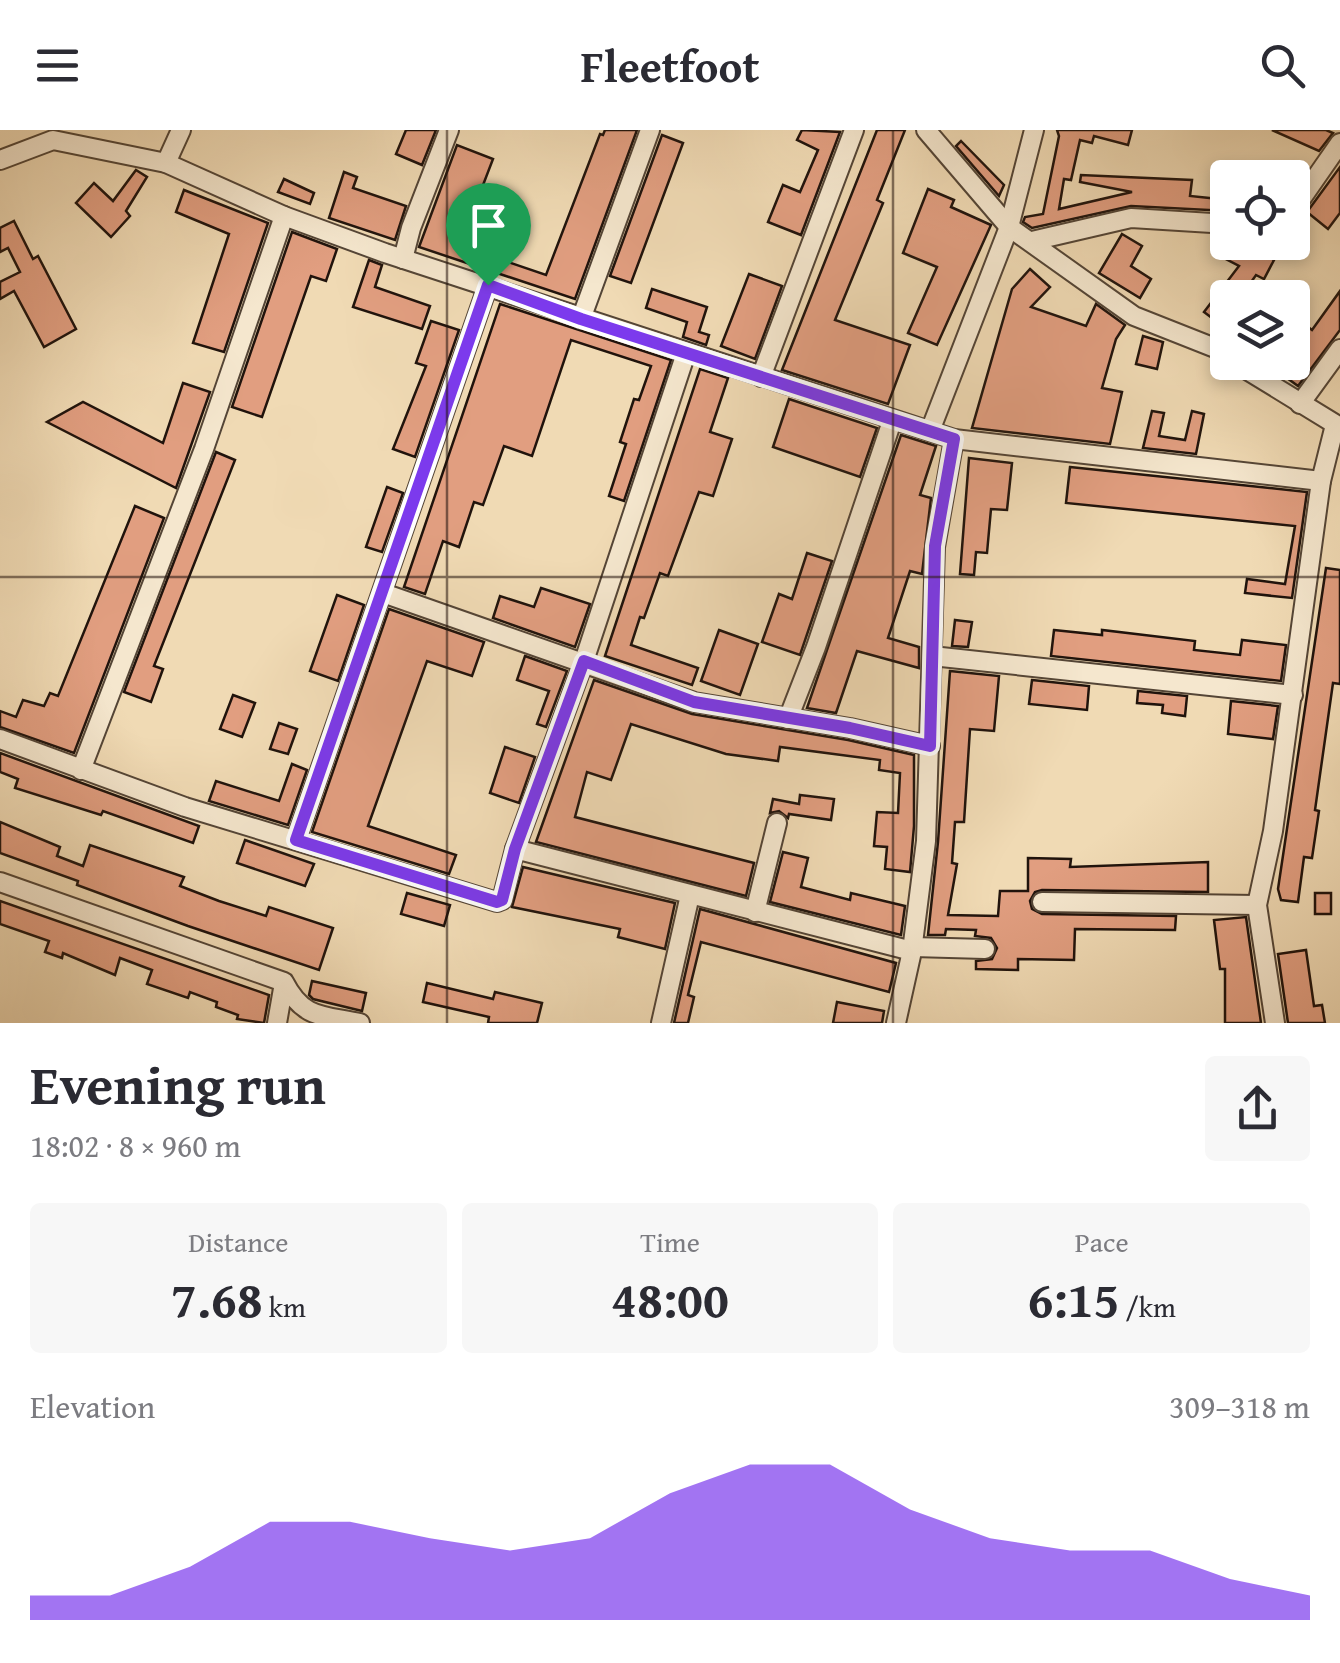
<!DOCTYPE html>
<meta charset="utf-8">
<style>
:root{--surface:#fff;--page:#f7f7f7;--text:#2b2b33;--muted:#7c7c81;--accent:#7c3aed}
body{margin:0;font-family:"Gentium Book Plus",serif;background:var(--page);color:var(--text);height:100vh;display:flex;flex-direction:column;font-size:38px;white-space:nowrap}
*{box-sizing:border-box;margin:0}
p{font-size:32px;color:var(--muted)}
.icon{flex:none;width:55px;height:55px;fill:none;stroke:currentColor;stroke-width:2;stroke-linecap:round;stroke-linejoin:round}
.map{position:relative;height:893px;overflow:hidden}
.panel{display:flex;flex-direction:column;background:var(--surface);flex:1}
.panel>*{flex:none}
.controls{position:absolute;left:1210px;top:30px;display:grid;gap:20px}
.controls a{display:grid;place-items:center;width:100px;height:100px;border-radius:10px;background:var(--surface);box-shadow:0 5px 15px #0003;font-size:50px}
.pin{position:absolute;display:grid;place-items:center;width:85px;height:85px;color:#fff;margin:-102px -42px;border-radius:50% 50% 50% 0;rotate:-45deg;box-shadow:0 0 10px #0007}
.pin .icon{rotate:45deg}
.round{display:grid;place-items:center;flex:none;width:105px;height:105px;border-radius:10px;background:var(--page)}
.overview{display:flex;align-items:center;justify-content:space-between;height:170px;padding:0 30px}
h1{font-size:55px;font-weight:700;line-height:75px}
.figures{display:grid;grid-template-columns:repeat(3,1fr);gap:15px;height:170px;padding:10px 30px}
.figures div{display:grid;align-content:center;border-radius:10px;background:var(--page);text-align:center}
.figures b{font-size:50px;font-weight:700}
.figures small{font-size:28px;font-weight:400}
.figures p{font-size:28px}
.chart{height:280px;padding:20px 30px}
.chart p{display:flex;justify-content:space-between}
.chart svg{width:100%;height:180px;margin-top:10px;fill:var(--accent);opacity:.7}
header{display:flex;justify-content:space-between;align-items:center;height:130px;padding:0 30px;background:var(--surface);font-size:45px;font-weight:700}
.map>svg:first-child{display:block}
.building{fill:#e19e80;stroke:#20130c;stroke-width:2.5}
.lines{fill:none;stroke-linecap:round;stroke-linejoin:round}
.minor-casing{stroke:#544536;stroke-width:22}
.minor{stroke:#f5e7ce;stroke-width:18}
.route-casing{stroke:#fff;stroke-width:20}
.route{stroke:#7c3aed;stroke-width:12}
.grid{fill:none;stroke:#20130c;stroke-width:2.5;stroke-opacity:0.55}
</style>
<header><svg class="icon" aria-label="menu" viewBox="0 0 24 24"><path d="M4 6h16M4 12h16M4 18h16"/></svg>Fleetfoot<svg class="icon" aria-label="search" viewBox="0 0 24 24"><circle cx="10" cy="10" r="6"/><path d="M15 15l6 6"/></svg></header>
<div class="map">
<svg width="1340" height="893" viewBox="0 0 1340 893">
<rect width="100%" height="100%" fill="#f0dab4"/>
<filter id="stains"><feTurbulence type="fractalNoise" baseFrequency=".002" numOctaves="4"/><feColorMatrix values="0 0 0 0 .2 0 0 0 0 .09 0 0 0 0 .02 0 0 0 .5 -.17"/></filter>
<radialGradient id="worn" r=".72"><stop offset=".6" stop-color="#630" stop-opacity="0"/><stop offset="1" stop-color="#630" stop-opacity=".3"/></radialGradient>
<g class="building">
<polygon points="406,0 436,0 422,35 396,24"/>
<polygon points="605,0 637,0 575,169 419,117 457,15 493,29 462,110 504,124 502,130 546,145 600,4 603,5"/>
<polygon points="802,0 840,2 801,105 768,92 783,55 800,62 818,20 797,10"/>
<polygon points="877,0 905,0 877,70 883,73 835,190 910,215 888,274 782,240"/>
<polygon points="1057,0 1132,0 1128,15 1094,6 1092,13 1080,10 1071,50 1064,49 1059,79 1132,62 1080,52 1081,45 1192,50 1190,66 1228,70 1228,81 1131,76 1032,98 1023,92 1025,87 1043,84 1059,6"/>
<polygon points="1272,0 1326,0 1333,3 1319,21"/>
<polygon points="662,5 683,13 631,153 610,146"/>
<polygon points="961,11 1004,55 999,66 956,16"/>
<polygon points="1340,37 1340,83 1328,99 1307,82"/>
<polygon points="136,40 147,47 126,81 130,86 111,107 76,73 94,53 113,71"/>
<polygon points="344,42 357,47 353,58 406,76 395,110 329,88"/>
<polygon points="284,49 314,63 310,74 278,62"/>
<polygon points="928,59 954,70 951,77 991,95 937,215 908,203 937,137 903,123"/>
<polygon points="184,60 268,93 224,222 193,213 229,104 176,82"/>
<polygon points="14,91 33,129 38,126 76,199 44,217 14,161 0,169 0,152 20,142 8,118 0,122 0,98"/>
<polygon points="292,102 337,119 326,151 311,146 262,287 232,277"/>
<polygon points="1122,104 1142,116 1131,136 1151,149 1140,168 1099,143"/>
<polygon points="1224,112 1241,112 1274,130 1264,149 1256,145 1240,168 1228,168 1228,184 1220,194 1204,182 1239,136 1218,125"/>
<polygon points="369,130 382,135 375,157 430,176 422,199 353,177"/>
<polygon points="1030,139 1050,157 1031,177 1086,196 1096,174 1125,195 1116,209 1102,258 1122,262 1110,314 972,298 1012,159"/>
<polygon points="749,144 782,156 755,229 721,216"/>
<polygon points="652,159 707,177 699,202 709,205 706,215 683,207 687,192 646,178"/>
<polygon points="1340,161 1340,200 1298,256 1265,232 1292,232 1292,209 1304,194 1312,200"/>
<polygon points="500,174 671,230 624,371 609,366 626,314 620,312 634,269 639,270 651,236 571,210 532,326 504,316 483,375 474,372 459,417 443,411 425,464 404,457"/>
<polygon points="431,191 459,200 415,327 393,319 426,236 416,233"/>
<polygon points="1143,206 1163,212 1157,239 1136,234"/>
<polygon points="700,239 728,248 710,302 732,309 713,366 699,362 668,446 660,443 644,488 640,487 631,515 698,538 692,555 605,526"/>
<polygon points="183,253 210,262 176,358 47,292 83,272 163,313"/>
<polygon points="789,269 877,298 860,347 773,317"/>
<polygon points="1152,281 1164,283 1159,306 1185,310 1192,281 1204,284 1196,324 1143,318"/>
<polygon points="901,305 936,316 920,365 931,368 922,444 910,441 888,508 919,517 919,538 857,521 836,583 807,578"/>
<polygon points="216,322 235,330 154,536 163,539 151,572 124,562"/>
<polygon points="969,328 1012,333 1007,380 991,379 987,423 976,422 974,445 960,444"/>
<polygon points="1070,337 1307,362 1292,468 1245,463 1247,449 1285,454 1295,396 1066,373"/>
<polygon points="387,357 403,363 382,422 366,417"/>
<polygon points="135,376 164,388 74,623 0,597 0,581 16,587 23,570 44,576 50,563 58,566"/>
<polygon points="807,423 832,431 800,525 762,512 779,464 792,469"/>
<polygon points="1326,438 1340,440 1340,554 1333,553 1315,680 1319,681 1312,728 1304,727 1298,772 1281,770 1278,759"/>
<polygon points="541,458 590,474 575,517 493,488 500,466 534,477"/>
<polygon points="337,465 364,475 338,551 310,541"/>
<polygon points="389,479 484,512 472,546 427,531 368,696 456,725 449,744 312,702"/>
<polygon points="955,490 972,492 968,517 952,516"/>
<polygon points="719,500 758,514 740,565 701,551"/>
<polygon points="1054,500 1102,505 1102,500 1195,511 1194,520 1240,525 1242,510 1286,515 1281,551 1051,526"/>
<polygon points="525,526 567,541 546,597 537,594 549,561 517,550"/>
<polygon points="950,541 999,546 994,601 970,599 964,692 955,692 952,733 957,734 948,785 998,786 1000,761 1028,761 1028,728 1071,729 1070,737 1208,732 1208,762 1042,760 1035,762 1030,771 1032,779 1042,784 1176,786 1175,800 1075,799 1074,830 1018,829 1018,840 976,839 976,831 992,829 997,818 991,808 975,806 976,800 946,799 945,805 928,805 938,712"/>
<polygon points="594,550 692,584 848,610 914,625 914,696 910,742 885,739 887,717 874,716 877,682 898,683 900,643 879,640 880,630 780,617 778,631 726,624 631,594 611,650 587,642 575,687 754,733 746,766 536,712"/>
<polygon points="1032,550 1089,556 1087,580 1029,574"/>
<polygon points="1138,561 1187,566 1185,586 1162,583 1163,575 1137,573"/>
<polygon points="233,565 255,573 242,607 220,599"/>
<polygon points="1231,571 1278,576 1273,609 1228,604"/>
<polygon points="279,593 297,599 288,624 270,619"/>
<polygon points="505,617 535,627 519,673 490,663"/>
<polygon points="0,623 199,696 193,713 103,681 101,685 15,658 18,649 0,642"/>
<polygon points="292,634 307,640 288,695 209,671 216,651 279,671"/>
<polygon points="800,665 834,669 831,690 789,684 788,688 779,681 770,683 773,669 799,674"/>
<polygon points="0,692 60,717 57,726 83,736 90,715 184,747 180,756 219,771 266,786 269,777 333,798 319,840 188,796 77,755 78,751 0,723"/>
<polygon points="245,710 314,734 305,756 237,733"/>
<polygon points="783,722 808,728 801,757 850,770 851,763 905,776 901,805 770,772"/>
<polygon points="523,737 675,773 665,819 618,807 620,799 512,777"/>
<polygon points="407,763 450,775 444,796 401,784"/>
<rect x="1315" y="763" width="16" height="21"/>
<polygon points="0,771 269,865 264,893 237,889 238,885 216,877 217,872 190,862 188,868 147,854 152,840 120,828 115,845 63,823 62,828 45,822 49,811 0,794"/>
<polygon points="700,779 896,833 889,862 701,812 688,865 694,867 688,893 674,893"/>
<polygon points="1246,787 1261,893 1225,893 1225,839 1220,839 1214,790"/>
<polygon points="1306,820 1314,876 1322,875 1325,893 1288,893 1278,824"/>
<polygon points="312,851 366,863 362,881 313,869 309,865"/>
<polygon points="427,853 493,869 495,862 542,873 537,893 488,893 489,887 423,872"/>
<polygon points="837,872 884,881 882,893 833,893"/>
</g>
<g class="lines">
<g class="minor-casing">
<g id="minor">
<polyline points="926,0 1009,97 1134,186 1215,218 1228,227"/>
<polyline points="0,30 53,10 166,33 284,86 385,123 954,309 1321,351"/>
<polyline points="166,33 181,0"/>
<polyline points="1292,82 1340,13"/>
<polyline points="1032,111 1131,88 1228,94"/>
<polyline points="403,129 411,98 449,0"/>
<polyline points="581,189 650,0"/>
<polyline points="1234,232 1340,297"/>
<polyline points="761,247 854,0"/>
<polyline points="1300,274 1340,219"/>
<polyline points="930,301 1009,97 1034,0"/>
<polyline points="383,463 694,572 850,598 930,616"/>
<polyline points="932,526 1293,565"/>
<polyline points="788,589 816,517 892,291"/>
<polyline points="0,609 185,677 497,772 502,770 515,719 584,531 686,223"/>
<polyline points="81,640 204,319 284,86"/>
<polyline points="296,710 488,155"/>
<polyline points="515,719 912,821"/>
<path d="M0,752L284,852C303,889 322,885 360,893"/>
<polyline points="1042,772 1257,775"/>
<polyline points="755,782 777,693"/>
<polyline points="913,817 985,819"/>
<polyline points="277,893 284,853"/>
<polyline points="661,893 690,765"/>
<polyline points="896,893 912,821 926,711 935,417 954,309"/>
<polyline points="1275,893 1257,775 1273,701 1321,351 1335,295"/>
</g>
</g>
<use href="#minor" class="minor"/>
</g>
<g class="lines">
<g class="route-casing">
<polygon id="route" points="488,155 581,189 954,309 935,416 930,616 850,598 694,572 584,531 515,719 502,770 497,772 296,710"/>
</g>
<use href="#route" class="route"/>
</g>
<path class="grid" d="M447,0V893M893,0V893M0,447H1340"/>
<rect width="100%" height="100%" filter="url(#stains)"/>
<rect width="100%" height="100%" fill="url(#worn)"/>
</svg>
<div class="controls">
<a><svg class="icon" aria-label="locate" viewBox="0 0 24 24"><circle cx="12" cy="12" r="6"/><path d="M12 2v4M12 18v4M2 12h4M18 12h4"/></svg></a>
<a><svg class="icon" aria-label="layers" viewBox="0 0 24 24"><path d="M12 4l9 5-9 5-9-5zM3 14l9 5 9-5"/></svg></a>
</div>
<div class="pin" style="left:488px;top:155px;background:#1e9e55"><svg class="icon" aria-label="arrive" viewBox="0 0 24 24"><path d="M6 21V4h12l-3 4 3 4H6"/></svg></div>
</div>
<section class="panel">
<div class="overview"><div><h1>Evening run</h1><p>18:02 · 8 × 960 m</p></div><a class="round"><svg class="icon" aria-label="share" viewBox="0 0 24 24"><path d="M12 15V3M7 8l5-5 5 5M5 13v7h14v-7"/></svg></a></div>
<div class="figures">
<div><p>Distance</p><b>7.68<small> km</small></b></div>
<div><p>Time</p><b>48:00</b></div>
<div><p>Pace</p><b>6:15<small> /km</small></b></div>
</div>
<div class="chart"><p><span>Elevation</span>309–318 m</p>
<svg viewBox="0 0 160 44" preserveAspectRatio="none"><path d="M0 44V38L10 38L20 31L30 20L40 20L50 24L60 27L70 24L80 13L90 6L100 6L110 17L120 24L130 27L140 27L150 34L160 38V44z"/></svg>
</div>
</section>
